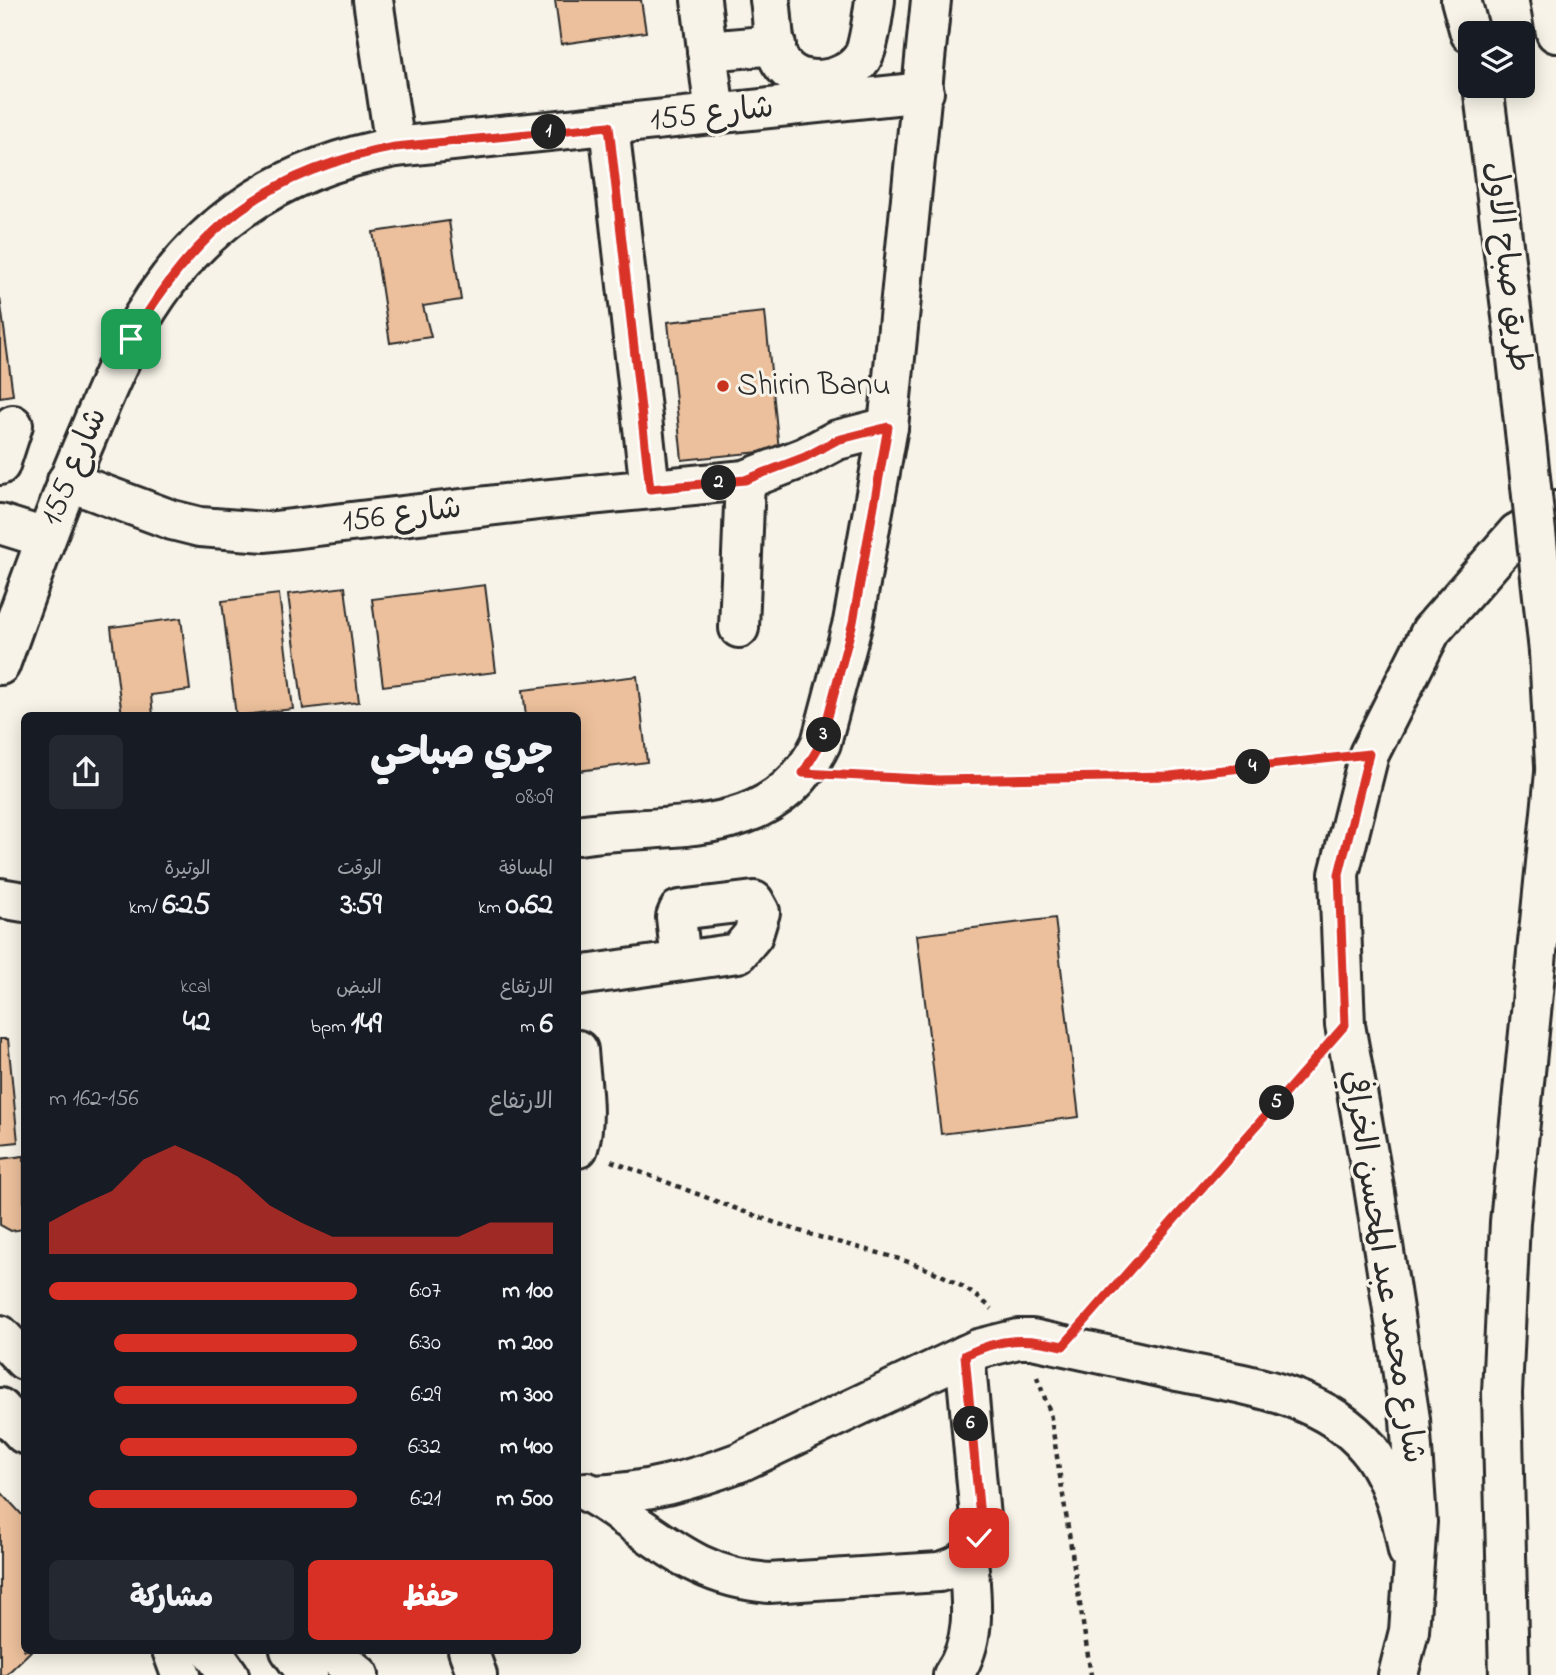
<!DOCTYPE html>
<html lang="ar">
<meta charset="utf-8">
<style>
:root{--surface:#171b24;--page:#242831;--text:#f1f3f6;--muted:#9ea1a6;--accent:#d93025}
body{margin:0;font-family:"Indie Flower","Playpen Sans Arabic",sans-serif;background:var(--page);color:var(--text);direction:rtl;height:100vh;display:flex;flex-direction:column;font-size:26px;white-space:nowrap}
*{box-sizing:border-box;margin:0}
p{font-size:23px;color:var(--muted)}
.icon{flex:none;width:38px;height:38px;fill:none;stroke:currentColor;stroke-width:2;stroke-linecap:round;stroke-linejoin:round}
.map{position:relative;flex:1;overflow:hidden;direction:ltr}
.sheet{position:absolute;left:21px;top:712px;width:560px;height:942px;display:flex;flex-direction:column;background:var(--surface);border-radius:10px;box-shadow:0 4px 18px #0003;direction:rtl}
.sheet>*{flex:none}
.tools{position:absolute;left:1458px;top:21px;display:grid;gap:14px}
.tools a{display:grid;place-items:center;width:77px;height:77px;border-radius:10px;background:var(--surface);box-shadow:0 4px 18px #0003;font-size:35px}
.pin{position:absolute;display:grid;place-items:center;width:60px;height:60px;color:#fff;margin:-30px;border-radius:14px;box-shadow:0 4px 10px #0006}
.km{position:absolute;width:35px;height:35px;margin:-18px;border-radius:50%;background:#222;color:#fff;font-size:19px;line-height:35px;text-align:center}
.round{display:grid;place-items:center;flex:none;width:74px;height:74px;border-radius:10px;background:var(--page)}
.overview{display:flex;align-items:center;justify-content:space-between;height:119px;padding:0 28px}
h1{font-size:38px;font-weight:800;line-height:52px}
.metrics{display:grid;grid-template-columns:repeat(3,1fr);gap:10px;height:119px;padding:7px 28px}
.metrics div{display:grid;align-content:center}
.metrics b{font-size:30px;font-weight:800}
.metrics small{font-size:19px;font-weight:400}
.metrics p{font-size:19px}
.chart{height:196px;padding:14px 28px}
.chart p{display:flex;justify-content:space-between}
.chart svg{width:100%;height:126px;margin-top:7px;fill:var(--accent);opacity:.7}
.action{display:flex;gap:14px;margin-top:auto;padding:14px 28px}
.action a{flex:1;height:80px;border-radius:10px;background:var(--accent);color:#fff;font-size:28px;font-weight:800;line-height:80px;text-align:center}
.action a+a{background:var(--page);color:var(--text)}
ul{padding:0 28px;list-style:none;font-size:23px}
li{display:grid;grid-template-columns:112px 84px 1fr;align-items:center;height:52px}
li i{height:18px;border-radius:9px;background:var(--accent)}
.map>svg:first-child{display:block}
.building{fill:#ecc09c;stroke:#2b2b2b;stroke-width:2}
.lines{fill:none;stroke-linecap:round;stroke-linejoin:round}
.minor-casing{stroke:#2b2b2b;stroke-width:44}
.major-casing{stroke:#2b2b2b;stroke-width:44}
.highway-casing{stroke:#2b2b2b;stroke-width:44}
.path{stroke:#2b2b2b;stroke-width:4.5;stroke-dasharray:5 5;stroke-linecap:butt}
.minor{stroke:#f7f3e8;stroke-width:38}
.major{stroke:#f7f3e8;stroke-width:38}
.highway{stroke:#f7f3e8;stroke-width:38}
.highway-bridge-casing{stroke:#2b2b2b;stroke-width:44;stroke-linecap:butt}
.highway-bridge{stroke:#f7f3e8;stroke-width:38}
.route-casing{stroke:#fff;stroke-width:14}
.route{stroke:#d93025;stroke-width:9}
.poi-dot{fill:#c8321e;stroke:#f7f3e8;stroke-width:2.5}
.labels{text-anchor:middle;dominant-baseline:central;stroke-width:6;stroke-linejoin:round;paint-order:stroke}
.street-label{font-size:32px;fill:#2b2b2b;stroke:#f7f3e8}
.poi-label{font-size:32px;fill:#2b2b2b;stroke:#f7f3e8;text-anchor:start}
</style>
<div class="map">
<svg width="1556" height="1675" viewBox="0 0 1556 1675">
<rect width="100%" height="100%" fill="#f7f3e8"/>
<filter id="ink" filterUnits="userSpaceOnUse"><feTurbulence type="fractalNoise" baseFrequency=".0143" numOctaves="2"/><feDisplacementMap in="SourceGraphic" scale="14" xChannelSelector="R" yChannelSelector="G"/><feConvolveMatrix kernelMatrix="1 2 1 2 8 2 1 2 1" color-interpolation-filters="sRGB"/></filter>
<g filter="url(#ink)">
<g class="building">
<polygon points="555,0 641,0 646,32 561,44"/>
<polygon points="449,221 461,300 423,306 431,337 390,343 373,232"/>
<polygon points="0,298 13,395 0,397"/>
<polygon points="765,312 779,450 682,460 668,322"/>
<polygon points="485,585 496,672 383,686 372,599"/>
<polygon points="345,587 359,702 303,709 288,594"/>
<polygon points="279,594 293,709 236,716 222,601"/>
<polygon points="181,618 190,690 151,695 153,716 122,716 111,627"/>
<polygon points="637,676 647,762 578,771 578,716 526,716 523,690"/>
<polygon points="1055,918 1079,1117 941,1134 917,935"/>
<polygon points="0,1039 8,1039 18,1142 0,1144"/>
<polygon points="24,1156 24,1229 11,1231 0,1225 0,1159"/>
<polygon points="0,1491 24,1517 24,1650 32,1650 6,1675 0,1675"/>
</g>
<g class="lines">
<g class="minor-casing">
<g id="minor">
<polyline points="373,0 395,147"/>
<polyline points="701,0 715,115"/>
<path d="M770,0C773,17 772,38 777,54C790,91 844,85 862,58C869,47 873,14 875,0"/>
<polyline points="707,51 776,45"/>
<polyline points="609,126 650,489"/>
<polyline points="0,465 13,425"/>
<polyline points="67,481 172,520 200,527 266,532 539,500 745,480 805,457 837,440 888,427"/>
<polyline points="0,524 45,538"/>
<polyline points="739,628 745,480"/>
<path d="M0,665C29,585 57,505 91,427C103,398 116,368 130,340C187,230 275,169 395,147L924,92"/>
<path d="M578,835C669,821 773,844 821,743L853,622L888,427L931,0"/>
<polyline points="0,898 24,902"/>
<polyline points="578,976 738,953 753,935 760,912 754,901 679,910 676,917 681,961"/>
<path d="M578,1050C580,1082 588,1117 578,1148"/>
<path d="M587,1492C602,1499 615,1510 628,1519C677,1553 708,1578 769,1583L939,1572C966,1565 975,1555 981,1528L965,1355"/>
<path d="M593,1495C645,1493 692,1480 740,1462L978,1349L1018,1339H1032C1079,1349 1126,1359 1173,1370C1239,1384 1322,1392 1368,1448C1391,1477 1402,1515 1408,1551"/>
<polyline points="468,1650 477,1675"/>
<path d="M953,1675C978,1640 971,1598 968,1558"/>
</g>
</g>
<g class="major-casing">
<g id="major">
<polyline points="0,1335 24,1360"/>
<polyline points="0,1408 24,1434"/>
<polyline points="172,1650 181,1675"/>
<polyline points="211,1650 229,1675"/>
<polyline points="290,1650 308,1675"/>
<polyline points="329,1650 359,1675"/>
<polyline points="1398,1675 1409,1631 1417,1522 1410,1419 1374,1187 1345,1025 1339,874 1369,754 1431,631 1517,533 1556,511"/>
</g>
</g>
<g class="highway-casing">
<g id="highway">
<polyline points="1461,0 1470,33"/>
<polyline points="1550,0 1556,33"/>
<polyline points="1483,86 1515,340"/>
<polyline points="1549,651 1556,784"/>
<polyline points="1509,1675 1502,1393 1510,1222 1555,773"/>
</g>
</g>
<g class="path">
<polyline points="843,775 939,780 1170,776 1334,758"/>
<path d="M611,1161C676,1185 740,1212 806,1233C873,1254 938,1260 992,1309"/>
<polyline points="1091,1315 1316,1058"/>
<polyline points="1037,1377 1050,1412 1091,1675"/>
</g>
<use href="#minor" class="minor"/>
<use href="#major" class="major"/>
<use href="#highway" class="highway"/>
<g class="highway-bridge-casing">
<polyline id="highway-bridge" points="1515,340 1549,651"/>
</g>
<use href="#highway-bridge" class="highway-bridge"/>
</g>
</g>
<g class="lines" filter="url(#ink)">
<g class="route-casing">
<path id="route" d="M131,339C197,228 266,171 395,147L609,126L650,489L745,480L805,457L837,440L888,427L853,622L821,743L803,773L939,780L1170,776L1369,754L1339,874L1345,1025L1063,1346C1024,1337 1002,1338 965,1355L981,1528L979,1538"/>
</g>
<use href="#route" class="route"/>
</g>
<circle class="poi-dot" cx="723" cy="386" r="7"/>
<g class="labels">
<g class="street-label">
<text transform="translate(712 115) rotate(-6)">شارع 155</text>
<text transform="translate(1506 267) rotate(83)">طريق صباح الاول</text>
<text transform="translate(75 467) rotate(-67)">شارع 155</text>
<text transform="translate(402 516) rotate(-7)">شارع 156</text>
<text transform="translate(1382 1267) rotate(81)">شارع محمد عبد المحسن الخرافي</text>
</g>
<g class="poi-label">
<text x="737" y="386">Shirin Banu</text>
</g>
</g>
</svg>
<div class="tools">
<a><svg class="icon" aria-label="layers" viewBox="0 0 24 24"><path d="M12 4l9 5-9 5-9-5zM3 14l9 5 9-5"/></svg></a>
</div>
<div class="pin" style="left:131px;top:339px;background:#1e9e55"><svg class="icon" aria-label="arrive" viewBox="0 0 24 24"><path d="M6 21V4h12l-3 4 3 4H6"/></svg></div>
<div class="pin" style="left:979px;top:1538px;background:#d93025"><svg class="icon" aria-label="check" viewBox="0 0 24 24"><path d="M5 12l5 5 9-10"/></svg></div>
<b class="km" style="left:549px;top:132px">1</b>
<b class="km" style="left:719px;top:483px">2</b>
<b class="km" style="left:824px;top:735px">3</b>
<b class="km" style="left:1253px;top:767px">4</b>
<b class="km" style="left:1277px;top:1103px">5</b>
<b class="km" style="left:971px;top:1424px">6</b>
<section class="sheet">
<div class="overview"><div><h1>جري صباحي</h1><p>08:09</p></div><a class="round"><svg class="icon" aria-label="share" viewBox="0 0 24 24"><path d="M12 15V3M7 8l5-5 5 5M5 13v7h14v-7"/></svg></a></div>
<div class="metrics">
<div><p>المسافة</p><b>0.62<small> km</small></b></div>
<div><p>الوقت</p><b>3:59</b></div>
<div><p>الوتيرة</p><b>6:25<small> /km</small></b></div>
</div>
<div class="metrics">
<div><p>الارتفاع</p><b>6<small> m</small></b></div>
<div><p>النبض</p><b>149<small> bpm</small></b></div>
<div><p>kcal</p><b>42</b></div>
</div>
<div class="chart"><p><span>الارتفاع</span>156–162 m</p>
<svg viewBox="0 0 160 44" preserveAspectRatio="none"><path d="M0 44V33L10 27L20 22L30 11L40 6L50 11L60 17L70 27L80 33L90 38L100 38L110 38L120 38L130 38L140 33L150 33L160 33V44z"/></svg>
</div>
<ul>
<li><b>100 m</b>6:07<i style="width:100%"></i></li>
<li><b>200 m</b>6:30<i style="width:79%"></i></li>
<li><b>300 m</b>6:29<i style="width:79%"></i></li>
<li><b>400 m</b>6:32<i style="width:77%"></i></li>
<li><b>500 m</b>6:21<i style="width:87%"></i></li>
</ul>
<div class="action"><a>حفظ</a><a>مشاركة</a></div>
</section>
</div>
